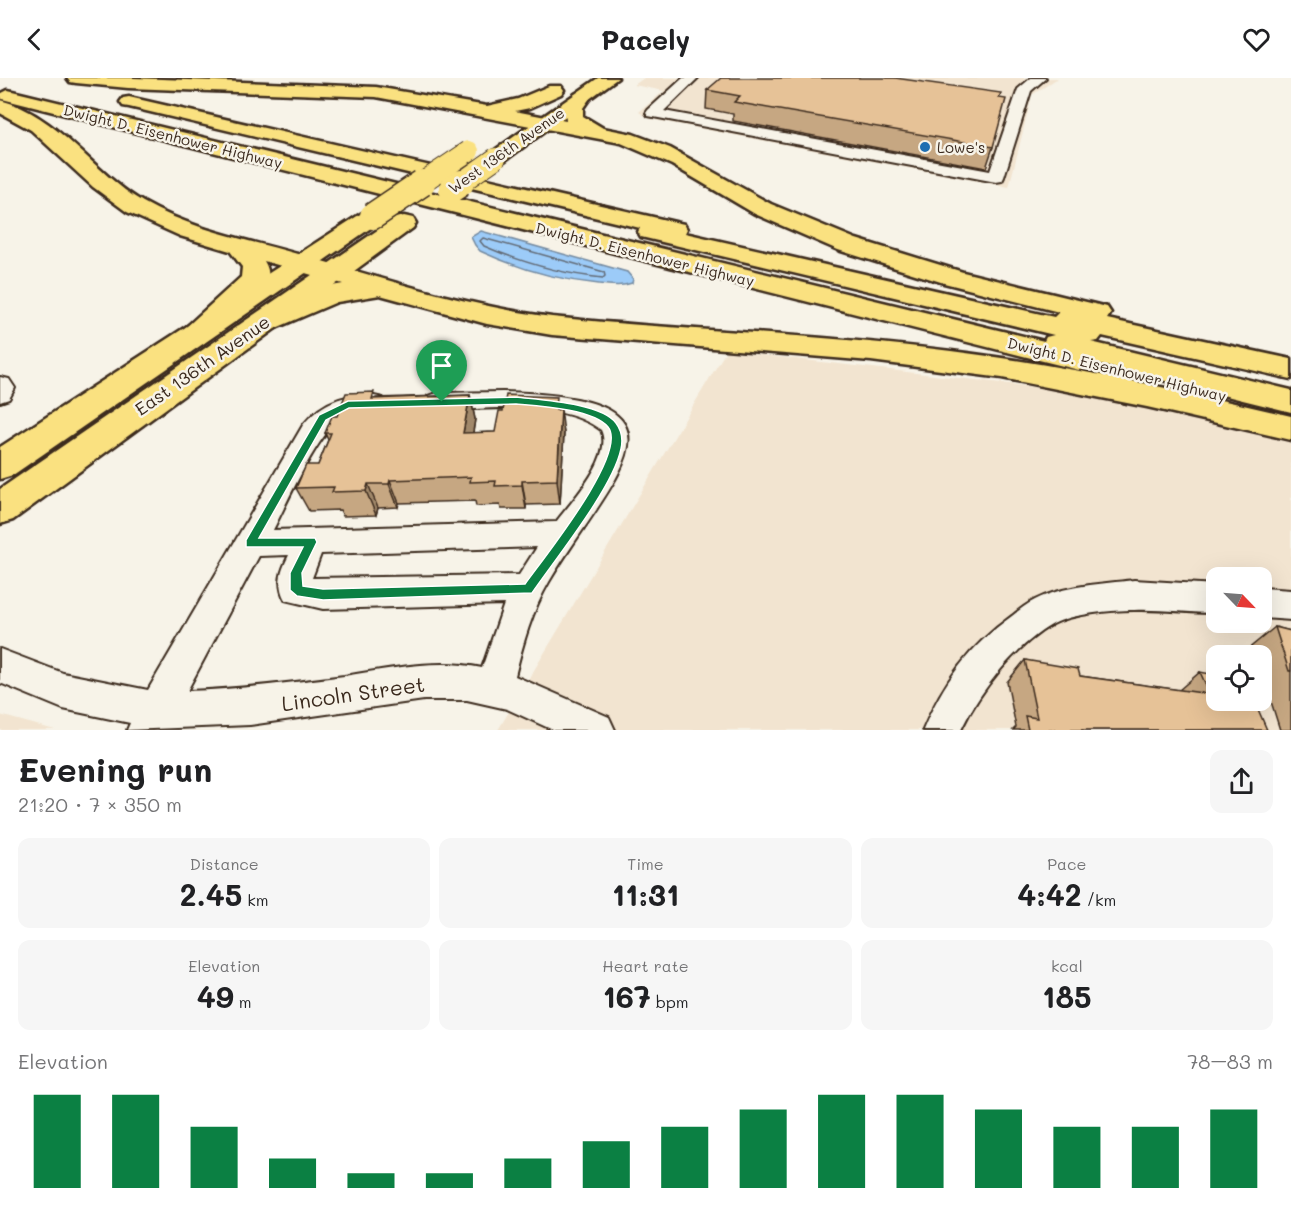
<!DOCTYPE html>
<meta charset="utf-8">
<style>
:root{--surface:#fff;--page:#f6f6f6;--text:#202124;--muted:#757577;--accent:#0b8043}
body{margin:0;font-family:Mali,sans-serif;background:var(--page);color:var(--text);height:100vh;display:flex;flex-direction:column;font-size:22px;white-space:nowrap}
*{box-sizing:border-box;margin:0}
p{font-size:20px;color:var(--muted)}
.icon{flex:none;width:33px;height:33px;fill:none;stroke:currentColor;stroke-width:2;stroke-linecap:round;stroke-linejoin:round}
.map{position:relative;height:652px;overflow:hidden}
.details{display:flex;flex-direction:column;background:var(--surface);flex:1}
.details>*{flex:none}
.needle{width:39px;rotate:115deg}
.tools{position:absolute;left:1206px;top:489px;display:grid;gap:12px}
.tools a{display:grid;place-items:center;width:66px;height:66px;border-radius:12px;background:var(--surface);box-shadow:0 6px 24px #0002;font-size:30px}
.pin{position:absolute;display:grid;place-items:center;width:51px;height:51px;color:#fff;margin:-62px -26px;border-radius:50% 50% 50% 0;rotate:-45deg;box-shadow:0 0 6px #0007}
.pin .icon{rotate:45deg}
.round{display:grid;place-items:center;flex:none;width:63px;height:63px;border-radius:12px;background:var(--page)}
.head{display:flex;align-items:center;justify-content:space-between;height:102px;padding:0 18px}
h1{font-size:33px;font-weight:800;line-height:45px}
.stats{display:grid;grid-template-columns:repeat(3,1fr);gap:9px;height:102px;padding:6px 18px}
.stats div{display:grid;align-content:center;border-radius:12px;background:var(--page);text-align:center}
.stats b{font-size:30px;font-weight:800}
.stats small{font-size:16px;font-weight:400}
.stats p{font-size:16px}
.chart{height:168px;padding:12px 18px}
.chart p{display:flex;justify-content:space-between}
.chart svg{width:100%;height:108px;margin-top:6px;stroke:var(--accent);stroke-width:6}
header{display:flex;justify-content:space-between;align-items:center;height:78px;padding:0 18px;background:var(--surface);font-size:27px;font-weight:800}
.map>svg:first-child{display:block}
.built{fill:#f2e4d0;fill-rule:evenodd}
.water{fill:#9ccbf8;stroke:#758ba1;stroke-width:1.5}
.lines{fill:none;stroke-linecap:round;stroke-linejoin:round}
.shore{stroke:#626a75;stroke-width:1.5}
.minor-casing{stroke:#3b2a1e;stroke-width:4}
.major-casing{stroke:#3b2a1e;stroke-width:5}
.highway-casing{stroke:#3b2a1e;stroke-width:5}
.minor{fill:#f7f3e8;fill-rule:evenodd}
.major{fill:#fae180;fill-rule:evenodd}
.highway{fill:#fae180;fill-rule:evenodd}
.major-bridge-far1-casing{stroke:#3b2a1e;stroke-width:22;stroke-linecap:butt}
.major-bridge-casing{stroke:#3b2a1e;stroke-width:29;stroke-linecap:butt}
.major-bridge-far1{stroke:#fae180;stroke-width:20}
.major-bridge{stroke:#fae180;stroke-width:26}
.wall{fill:#c6a782;stroke:#3b2a1e;stroke-width:1.5}
.shaded-wall{fill:#a1886a;stroke:#3b2a1e;stroke-width:1.5}
.building{fill:#e6c297;stroke:#3b2a1e;stroke-width:1.5}
.route{fill:#0b8043;stroke:#fff;stroke-width:1.5;fill-rule:evenodd}
.poi-dot{fill:#1f6fb2;stroke:#f7f3e8;stroke-width:2}
.labels{text-anchor:middle;dominant-baseline:central;stroke-width:5;stroke-linejoin:round;paint-order:stroke}
.far-street-label{font-size:15px;fill:#3b2a1e;stroke:#f7f3e8}
.far-poi-label{font-size:15px;fill:#3b2a1e;stroke:#f7f3e8;text-anchor:start}
.street-label{font-size:18px;fill:#3b2a1e;stroke:#f7f3e8}
.near-street-label{font-size:21px;fill:#3b2a1e;stroke:#f7f3e8}
</style>
<header><svg class="icon" aria-label="back" viewBox="0 0 24 24"><path d="M15 5l-7 7 7 7"/></svg>Pacely<svg class="icon" aria-label="heart" viewBox="0 0 24 24"><path d="M12 20l-8-8c-3-5 5-10 8-4 3-6 11-1 8 4z"/></svg></header>
<div class="map">
<svg width="1291" height="652" viewBox="0 0 1291 652">
<rect width="100%" height="100%" fill="#f7f3e8"/>
<filter id="ink" filterUnits="userSpaceOnUse"><feTurbulence type="fractalNoise" baseFrequency=".0167" numOctaves="2"/><feDisplacementMap in="SourceGraphic" scale="12" xChannelSelector="R" yChannelSelector="G"/><feConvolveMatrix kernelMatrix="1 2 1 2 8 2 1 2 1" color-interpolation-filters="sRGB"/></filter>
<g filter="url(#ink)">
<g class="built">
<polygon points="644,0 1058,0 1032,17 1009,109 650,41 639,34 664,13 634,7"/>
<path d="M726,273L1096,316L1291,356V652H498ZM1216,500H1262V544H1216ZM1216,578H1262V622H1216Z"/>
<polygon points="0,637 55,652 0,652"/>
</g>
<path class="water" d="M481,153L627,194L633,201L632,205C621,209 610,207 599,206C556,202 519,191 480,173L475,167L471,159Z"/>
<g class="lines">
<path class="shore" d="M483,160L604,194L605,198L603,200C561,196 523,185 484,168L480,163Z"/>
<g class="minor-casing">
<g id="minor">
<polygon points="683,0 698,0 664,33 990,93 1018,11 1031,0 1046,0 1031,13 1004,99 1002,103 996,104 648,38 646,35 648,32"/>
<polygon points="0,299 9,301 15,310 9,321 0,324"/>
<path d="M503,314C711,319 612,397 549,504C532,533 523,565 515,598L609,639L615,652H553L507,631L467,622H424L250,647L127,652L130,645L63,631L0,605V571L63,595L148,612L303,347C322,323 353,311 383,320L387,326L383,332C371,336 357,333 346,338C320,348 287,425 273,452L556,444C571,424 614,379 601,352C560,321 486,331 437,333L428,330L424,324L428,318L437,315ZM537,469L519,497L312,500L321,476ZM289,477C281,493 276,505 285,522L323,531L504,526L482,590C437,580 389,591 344,598C291,605 240,611 187,613L259,478Z"/>
<path d="M1134,502L1216,507V535C1189,535 1161,531 1134,532C1112,532 1072,536 1053,546C1015,568 980,612 961,652H923C943,604 970,568 1012,538C1019,532 1027,526 1035,522C1065,507 1101,506 1134,502Z"/>
<polygon points="1262,510 1291,512 1291,542 1262,540"/>
</g>
</g>
<g class="major-casing">
<g id="major">
<polygon points="598,0 618,0 503,84 496,86 489,84 485,80 489,76"/>
<polygon points="373,131 381,133 385,138 381,143 13,397 0,401 0,369 365,133"/>
<polygon points="404,138 413,140 416,145 413,150 13,442 0,446 0,411 395,140"/>
</g>
</g>
<g class="highway-casing">
<g id="highway">
<polygon points="67,0 134,0 376,9 487,28 518,21 549,8 561,8 564,12 561,16 530,30 515,33 566,43 565,30 575,16 587,16 590,20 583,30 583,38 603,50 633,56 670,70 771,126 856,161 963,194 1107,229 1111,235 1107,241 1291,281 1291,301 1102,258 1098,263 1091,264 1291,312 1291,334 1093,285 1090,289 1079,292 2,21 0,16 8,12 1044,263 1046,259 1054,257 641,159 638,154 640,150 129,29 123,28 120,24 123,20 129,19 675,144 684,146 687,151 685,155 1054,239 1059,234 944,205 838,172 755,136 672,87 621,65 376,19 128,10 76,5 70,4"/>
<path d="M0,22C59,37 93,95 143,124C192,152 249,162 301,177C385,201 466,228 552,239C685,253 819,256 951,273C1066,287 1179,312 1291,338V362L1147,329L1002,300L871,283L552,257L487,246L380,217L337,224L255,259L245,256L240,250L245,244L321,210L343,206L264,183C267,188 270,194 267,200C261,217 219,251 204,265L194,267L184,265L179,258L184,251L241,199L242,189L230,173L180,158L127,134L93,109L31,52L0,35Z"/>
</g>
</g>
<use href="#minor" class="minor"/>
<use href="#major" class="major"/>
<use href="#highway" class="highway"/>
<g class="major-bridge-far1-casing">
<g id="major-bridge-far1">
<polyline points="420,106 469,73"/>
<polyline points="459,106 496,80"/>
</g>
</g>
<g class="major-bridge-casing">
<g id="major-bridge">
<polyline points="452,111 461,105"/>
<polyline points="373,138 422,105"/>
</g>
</g>
<use href="#major-bridge-far1" class="major-bridge-far1"/>
<use href="#major-bridge" class="major-bridge"/>
</g>
<g class="wall">
<polygon points="707,12 999,20 993,69 986,90 733,43 733,36 706,31"/>
<polygon points="470,317 475,341 473,355 495,354 559,332 564,355 560,426 526,427 526,431 501,431 500,427 476,428 475,423 399,425 398,429 378,430 376,437 343,438 340,432 309,433 296,410 318,387 328,362 325,355 376,320"/>
<polygon points="1275,549 1291,553 1291,652 1280,652 1269,617 1262,615 1262,578 1249,578 1247,572"/>
<polygon points="1025,582 1080,598 1179,612 1200,594 1267,652 1013,652 1016,649 1007,604"/>
</g>
<g class="shaded-wall">
<polygon points="470,317 475,341 469,379 463,355"/>
<polygon points="561,331 564,355 560,426 557,402"/>
<polygon points="390,402 399,425 398,429 389,406"/>
<polygon points="522,403 526,427 526,431 522,407"/>
<polygon points="368,406 378,430 376,437 366,413"/>
</g>
<g class="building">
<polygon points="721,0 895,0 1001,15 999,20 1006,21 993,69 734,24 740,18 707,12"/>
<polygon points="374,314 372,321 470,317 463,355 495,354 499,333 503,333 506,317 557,319 556,332 561,331 557,402 522,403 522,407 495,408 496,403 470,404 471,399 390,402 389,406 368,406 366,413 332,414 334,409 296,410 306,387 318,387 331,355 325,355 332,338 337,338 346,315"/>
<polygon points="1275,549 1291,553 1291,593 1289,593"/>
<polygon points="1025,582 1078,591 1080,598 1210,616 1200,594 1216,597 1216,622 1254,622 1267,652 1028,652 1025,638 1037,640"/>
</g>
</g>
<path class="route" d="M516,319C541,322 601,325 616,345C622,353 623,362 621,371C613,410 556,480 532,515L323,522L297,518L290,512V495L303,469H246V462L319,337L348,323ZM516,326C539,328 593,331 608,349C629,375 542,482 525,506L323,511L303,508L302,495L317,464L315,460H259L326,342L349,330Z"/>
<circle class="poi-dot" cx="925" cy="69" r="6"/>
<g class="labels">
<g class="far-street-label">
<text transform="translate(173 58) rotate(14)">Dwight D. Eisenhower Highway</text>
<text transform="translate(506 72) rotate(-35)">West 136th Avenue</text>
<text transform="translate(645 176) rotate(14)">Dwight D. Eisenhower Highway</text>
<text transform="translate(1117 291) rotate(14)">Dwight D. Eisenhower Highway</text>
</g>
<g class="far-poi-label">
<text x="937" y="69">Lowe's</text>
</g>
<g class="street-label">
<text transform="translate(202 287) rotate(-35)">East 136th Avenue</text>
</g>
<g class="near-street-label">
<text transform="translate(353 615) rotate(-8)">Lincoln Street</text>
</g>
</g>
</svg>
<div class="tools">
<a><svg class="needle" viewBox="-14 -14 28 28"><path d="M0-13l5 13h-10z" fill="#e53935"/><path d="M0 13l5-13h-10z" fill="#757577"/></svg></a>
<a><svg class="icon" aria-label="locate" viewBox="0 0 24 24"><circle cx="12" cy="12" r="6"/><path d="M12 2v4M12 18v4M2 12h4M18 12h4"/></svg></a>
</div>
<div class="pin" style="left:442px;top:324px;background:#1e9e55"><svg class="icon" aria-label="arrive" viewBox="0 0 24 24"><path d="M6 21V4h12l-3 4 3 4H6"/></svg></div>
</div>
<section class="details">
<div class="head"><div><h1>Evening run</h1><p>21:20 · 7 × 350 m</p></div><a class="round"><svg class="icon" aria-label="share" viewBox="0 0 24 24"><path d="M12 15V3M7 8l5-5 5 5M5 13v7h14v-7"/></svg></a></div>
<div class="stats">
<div><p>Distance</p><b>2.45<small> km</small></b></div>
<div><p>Time</p><b>11:31</b></div>
<div><p>Pace</p><b>4:42<small> /km</small></b></div>
</div>
<div class="stats">
<div><p>Elevation</p><b>49<small> m</small></b></div>
<div><p>Heart rate</p><b>167<small> bpm</small></b></div>
<div><p>kcal</p><b>185</b></div>
</div>
<div class="chart"><p><span>Elevation</span>78–83 m</p>
<svg viewBox="0 0 160 44" preserveAspectRatio="none"><path d="M5 44V6M15 44V6M25 44V19M35 44V32M45 44V38M55 44V38M65 44V32M75 44V25M85 44V19M95 44V12M105 44V6M115 44V6M125 44V12M135 44V19M145 44V19M155 44V12"/></svg>
</div>
</section>
